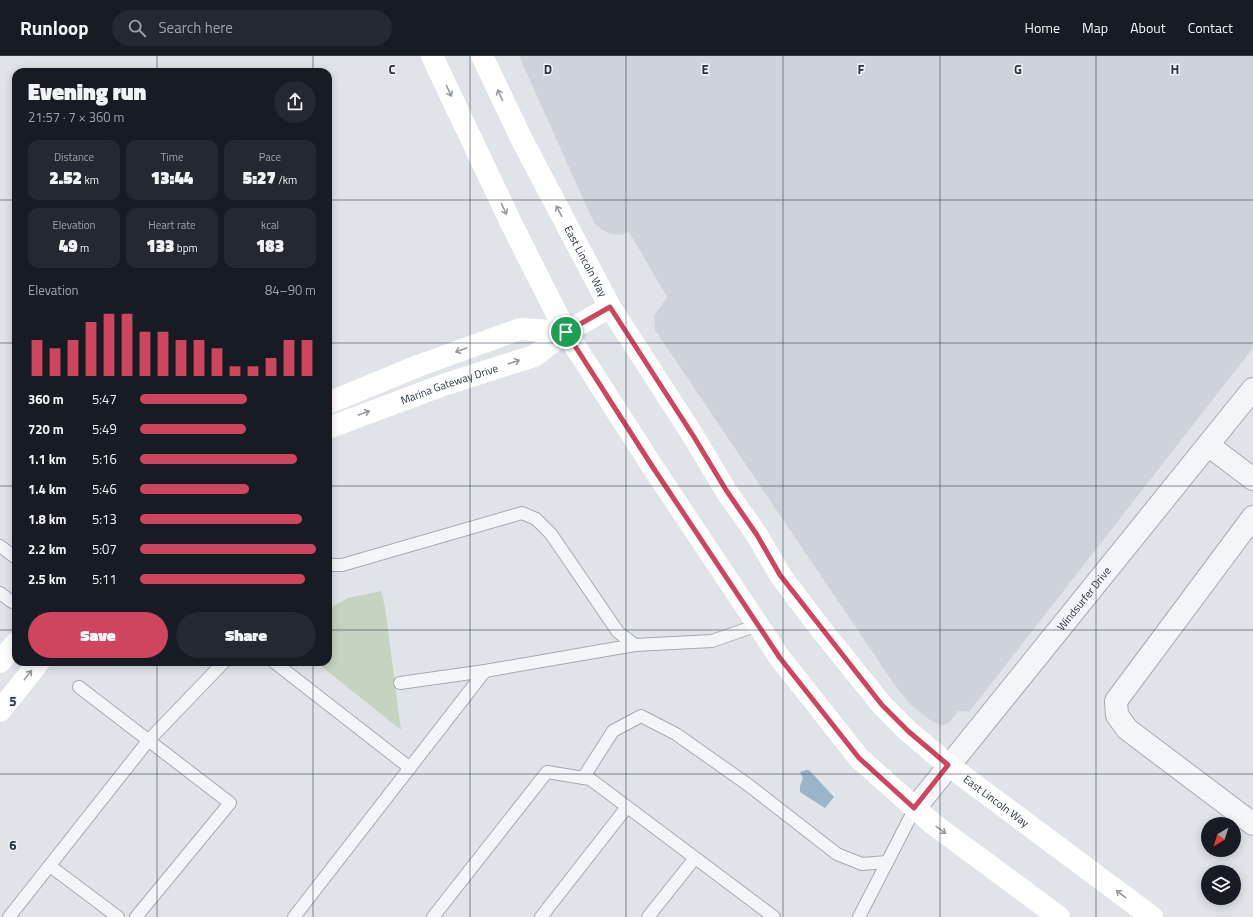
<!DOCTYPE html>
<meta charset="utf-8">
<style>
:root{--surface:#171b24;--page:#242831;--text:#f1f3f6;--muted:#9ea1a6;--line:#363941;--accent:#cf4560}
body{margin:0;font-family:"Titillium Web",sans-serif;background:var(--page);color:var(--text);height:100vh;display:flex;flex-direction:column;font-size:15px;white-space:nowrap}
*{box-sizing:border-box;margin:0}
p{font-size:13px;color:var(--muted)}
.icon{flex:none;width:22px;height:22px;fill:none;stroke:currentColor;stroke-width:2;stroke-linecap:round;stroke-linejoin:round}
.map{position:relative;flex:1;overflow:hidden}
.details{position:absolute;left:12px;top:12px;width:320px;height:598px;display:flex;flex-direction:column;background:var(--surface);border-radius:12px;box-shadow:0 2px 10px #0003}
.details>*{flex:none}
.needle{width:26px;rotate:218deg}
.tools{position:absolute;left:1201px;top:761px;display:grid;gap:8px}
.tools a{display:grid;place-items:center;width:40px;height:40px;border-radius:50%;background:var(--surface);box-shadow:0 2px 10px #0003;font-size:20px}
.pin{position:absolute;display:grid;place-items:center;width:34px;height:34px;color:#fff;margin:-17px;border:2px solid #fff;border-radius:50%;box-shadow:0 1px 4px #0007}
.round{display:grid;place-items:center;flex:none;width:42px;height:42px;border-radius:21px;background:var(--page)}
.overview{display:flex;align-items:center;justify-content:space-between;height:68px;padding:0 16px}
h1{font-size:22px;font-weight:800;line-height:30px}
.figures{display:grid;grid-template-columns:repeat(3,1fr);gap:6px;height:68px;padding:4px 16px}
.figures div{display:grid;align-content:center;border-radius:10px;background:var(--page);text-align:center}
.figures b{font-size:17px;font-weight:800}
.figures small{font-size:11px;font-weight:400}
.figures p{font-size:11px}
.chart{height:112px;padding:8px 16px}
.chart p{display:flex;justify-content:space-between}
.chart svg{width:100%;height:72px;margin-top:4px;stroke:var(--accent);stroke-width:6}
.cta{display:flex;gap:8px;margin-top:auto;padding:8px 16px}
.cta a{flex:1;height:46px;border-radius:24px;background:var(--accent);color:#fff;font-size:16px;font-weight:800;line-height:46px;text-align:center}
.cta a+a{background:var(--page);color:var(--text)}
ul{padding:0 16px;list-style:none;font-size:13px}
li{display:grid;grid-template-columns:64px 48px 1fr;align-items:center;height:30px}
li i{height:10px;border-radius:5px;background:var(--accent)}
header{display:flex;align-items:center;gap:24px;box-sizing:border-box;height:56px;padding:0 20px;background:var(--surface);border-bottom:1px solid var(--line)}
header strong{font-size:19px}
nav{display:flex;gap:22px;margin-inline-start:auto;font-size:14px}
.search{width:280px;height:36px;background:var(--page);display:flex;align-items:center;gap:10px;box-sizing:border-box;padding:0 14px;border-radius:22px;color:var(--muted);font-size:15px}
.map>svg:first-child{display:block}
.built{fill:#ced3db}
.green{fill:#c7d3c1}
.water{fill:#9bb4c9}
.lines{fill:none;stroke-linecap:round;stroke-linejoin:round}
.lane-casing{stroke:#a5abb3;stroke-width:14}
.street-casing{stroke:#a5abb3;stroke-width:24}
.lane{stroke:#f3f5f8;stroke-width:12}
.street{stroke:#f3f5f8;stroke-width:22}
.secondary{stroke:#fff;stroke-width:22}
.oneway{stroke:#9499a0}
.route-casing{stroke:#fff;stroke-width:8}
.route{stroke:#cf4560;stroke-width:5}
.grid{fill:none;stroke:#293341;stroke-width:1;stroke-opacity:0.55}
.labels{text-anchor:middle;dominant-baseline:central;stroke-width:3;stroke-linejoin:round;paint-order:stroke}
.street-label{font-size:11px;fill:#293341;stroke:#f0f3f7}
.grid-label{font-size:13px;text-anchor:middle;font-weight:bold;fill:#293341;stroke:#f0f3f7;stroke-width:3;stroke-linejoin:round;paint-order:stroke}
</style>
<header>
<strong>Runloop</strong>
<div class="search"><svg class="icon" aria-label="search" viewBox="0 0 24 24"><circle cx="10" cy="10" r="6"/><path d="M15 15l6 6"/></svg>Search here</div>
<nav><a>Home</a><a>Map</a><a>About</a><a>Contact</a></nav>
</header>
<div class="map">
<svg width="1253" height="861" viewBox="0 0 1253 861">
<rect width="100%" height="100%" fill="#e0e4e9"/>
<polygon class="built" points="519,0 1253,0 1253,292 969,656 958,655 950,666 941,670 930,664 911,649 894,628 655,274 654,260 667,241 629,176 621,179 611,178 601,173 594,167"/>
<polygon class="green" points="381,535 385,551 401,674 316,606 328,606 328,553 348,542"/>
<polygon class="water" points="806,714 809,714 834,741 825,752 800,736 800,730 803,722 800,716"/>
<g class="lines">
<g class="lane-casing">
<g id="lane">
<polyline points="0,490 16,502"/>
<polyline points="328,509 342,509 522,457 536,463 551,478 618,576 635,589 712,585 758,569"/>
<polyline points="0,537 12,546 16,545"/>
<polyline points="274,606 410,712"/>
<polyline points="400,627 485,615 635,589"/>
<polyline points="79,631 230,747 136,861"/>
<polyline points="583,722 613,675 641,660 676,678 747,728 837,798 862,808 887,806"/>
<polyline points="50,810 118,861"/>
<polyline points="9,861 148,685 224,606"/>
<polyline points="294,861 485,615"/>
<polyline points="433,861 547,716 590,723 774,861"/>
<polyline points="541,861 627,751"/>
<polyline points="648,861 695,802"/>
<polyline points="859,861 915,752"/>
</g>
</g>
<g class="street-casing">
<g id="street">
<polyline points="1208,389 1253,423"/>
<polyline points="1253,461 1116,645 1117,659 1127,673 1253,768"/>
<path id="s1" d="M915,752L1253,333"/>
</g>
</g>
<use href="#lane" class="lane"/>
<use href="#street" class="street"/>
<g class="secondary">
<polyline points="432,0 512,169 566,276 654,413 780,602 859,702 933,768 1059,861"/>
<path id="s2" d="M482,0L522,84L610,251L694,381L726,435L757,479L780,519L820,572L882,649L908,675L948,709L1152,861"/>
<polyline points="328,347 418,310 520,273 566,276"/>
<path id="s3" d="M328,372L446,328L534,300L566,276L610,251"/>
<polyline points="0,606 16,587"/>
<polyline points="0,655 39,606"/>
</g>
</g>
<defs><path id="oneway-shaft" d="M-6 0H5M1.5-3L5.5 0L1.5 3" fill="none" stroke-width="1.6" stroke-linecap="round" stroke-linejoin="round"/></defs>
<g class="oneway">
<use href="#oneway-shaft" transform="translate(449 35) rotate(65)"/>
<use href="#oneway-shaft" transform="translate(500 39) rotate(-115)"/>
<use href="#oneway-shaft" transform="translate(504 153) rotate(65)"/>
<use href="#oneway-shaft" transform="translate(559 155) rotate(-117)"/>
<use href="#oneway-shaft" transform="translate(461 294) rotate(160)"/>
<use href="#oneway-shaft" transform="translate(514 306) rotate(-18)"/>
<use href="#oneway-shaft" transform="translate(364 357) rotate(-20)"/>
<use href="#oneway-shaft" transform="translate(28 619) rotate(-52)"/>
<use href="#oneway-shaft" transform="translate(941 774) rotate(36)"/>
<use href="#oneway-shaft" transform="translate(1121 838) rotate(-143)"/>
</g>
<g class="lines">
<g class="route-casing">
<polygon id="route" points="610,251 694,381 726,434 757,479 780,519 882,649 908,675 948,709 914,752 859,702 780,602 654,413 566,276"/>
</g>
<use href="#route" class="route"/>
</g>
<path class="grid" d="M157,0V16M313,0V16M470,0V861M626,0V861M783,0V861M940,0V861M1096,0V861M0,144H16M328,144H1253M0,287H16M328,287H1253M0,430H16M328,430H1253M0,574H16M328,574H1253M157,606V861M313,606V861M0,718H1253"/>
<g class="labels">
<g class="street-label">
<text stroke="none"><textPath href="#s2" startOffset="230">East Lincoln Way</textPath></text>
<text stroke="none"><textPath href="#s3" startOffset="129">Marina Gateway Drive</textPath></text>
<text stroke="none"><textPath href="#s1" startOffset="269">Windsurfer Drive</textPath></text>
<text stroke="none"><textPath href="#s2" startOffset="914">East Lincoln Way</textPath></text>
</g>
</g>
<g class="grid-label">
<text x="392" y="18">C</text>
<text x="548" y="18">D</text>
<text x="705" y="18">E</text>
<text x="861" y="18">F</text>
<text x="1018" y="18">G</text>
<text x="1175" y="18">H</text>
<text x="13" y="650">5</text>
<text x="13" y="794">6</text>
</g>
</svg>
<div class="tools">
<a><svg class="needle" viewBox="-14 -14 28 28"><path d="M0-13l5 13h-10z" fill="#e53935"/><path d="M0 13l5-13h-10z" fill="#9ea1a6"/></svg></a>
<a><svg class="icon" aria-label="layers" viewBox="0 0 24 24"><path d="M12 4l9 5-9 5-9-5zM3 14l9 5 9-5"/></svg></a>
</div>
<div class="pin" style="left:566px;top:276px;background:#1e9e55"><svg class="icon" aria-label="arrive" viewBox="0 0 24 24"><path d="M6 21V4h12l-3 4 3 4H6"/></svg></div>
<section class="details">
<div class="overview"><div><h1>Evening run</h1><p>21:57 · 7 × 360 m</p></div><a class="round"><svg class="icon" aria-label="share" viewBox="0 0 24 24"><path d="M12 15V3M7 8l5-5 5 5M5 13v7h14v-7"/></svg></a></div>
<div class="figures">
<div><p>Distance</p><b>2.52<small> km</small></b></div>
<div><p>Time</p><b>13:44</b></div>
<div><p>Pace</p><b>5:27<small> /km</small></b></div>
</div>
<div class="figures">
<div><p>Elevation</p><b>49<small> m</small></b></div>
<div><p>Heart rate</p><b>133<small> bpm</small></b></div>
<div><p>kcal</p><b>183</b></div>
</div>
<div class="chart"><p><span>Elevation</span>84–90 m</p>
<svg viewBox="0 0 160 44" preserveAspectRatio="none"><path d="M5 44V22M15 44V27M25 44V22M35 44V11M45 44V6M55 44V6M65 44V17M75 44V17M85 44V22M95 44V22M105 44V27M115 44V38M125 44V38M135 44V33M145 44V22M155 44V22"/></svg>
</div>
<ul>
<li><b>360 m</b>5:47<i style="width:61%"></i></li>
<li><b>720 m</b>5:49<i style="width:60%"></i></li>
<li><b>1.1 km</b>5:16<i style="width:89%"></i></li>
<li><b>1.4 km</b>5:46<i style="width:62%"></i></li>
<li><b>1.8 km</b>5:13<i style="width:92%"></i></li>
<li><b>2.2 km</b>5:07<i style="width:100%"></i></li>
<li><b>2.5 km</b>5:11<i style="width:94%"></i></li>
</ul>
<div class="cta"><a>Save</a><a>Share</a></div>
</section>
</div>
